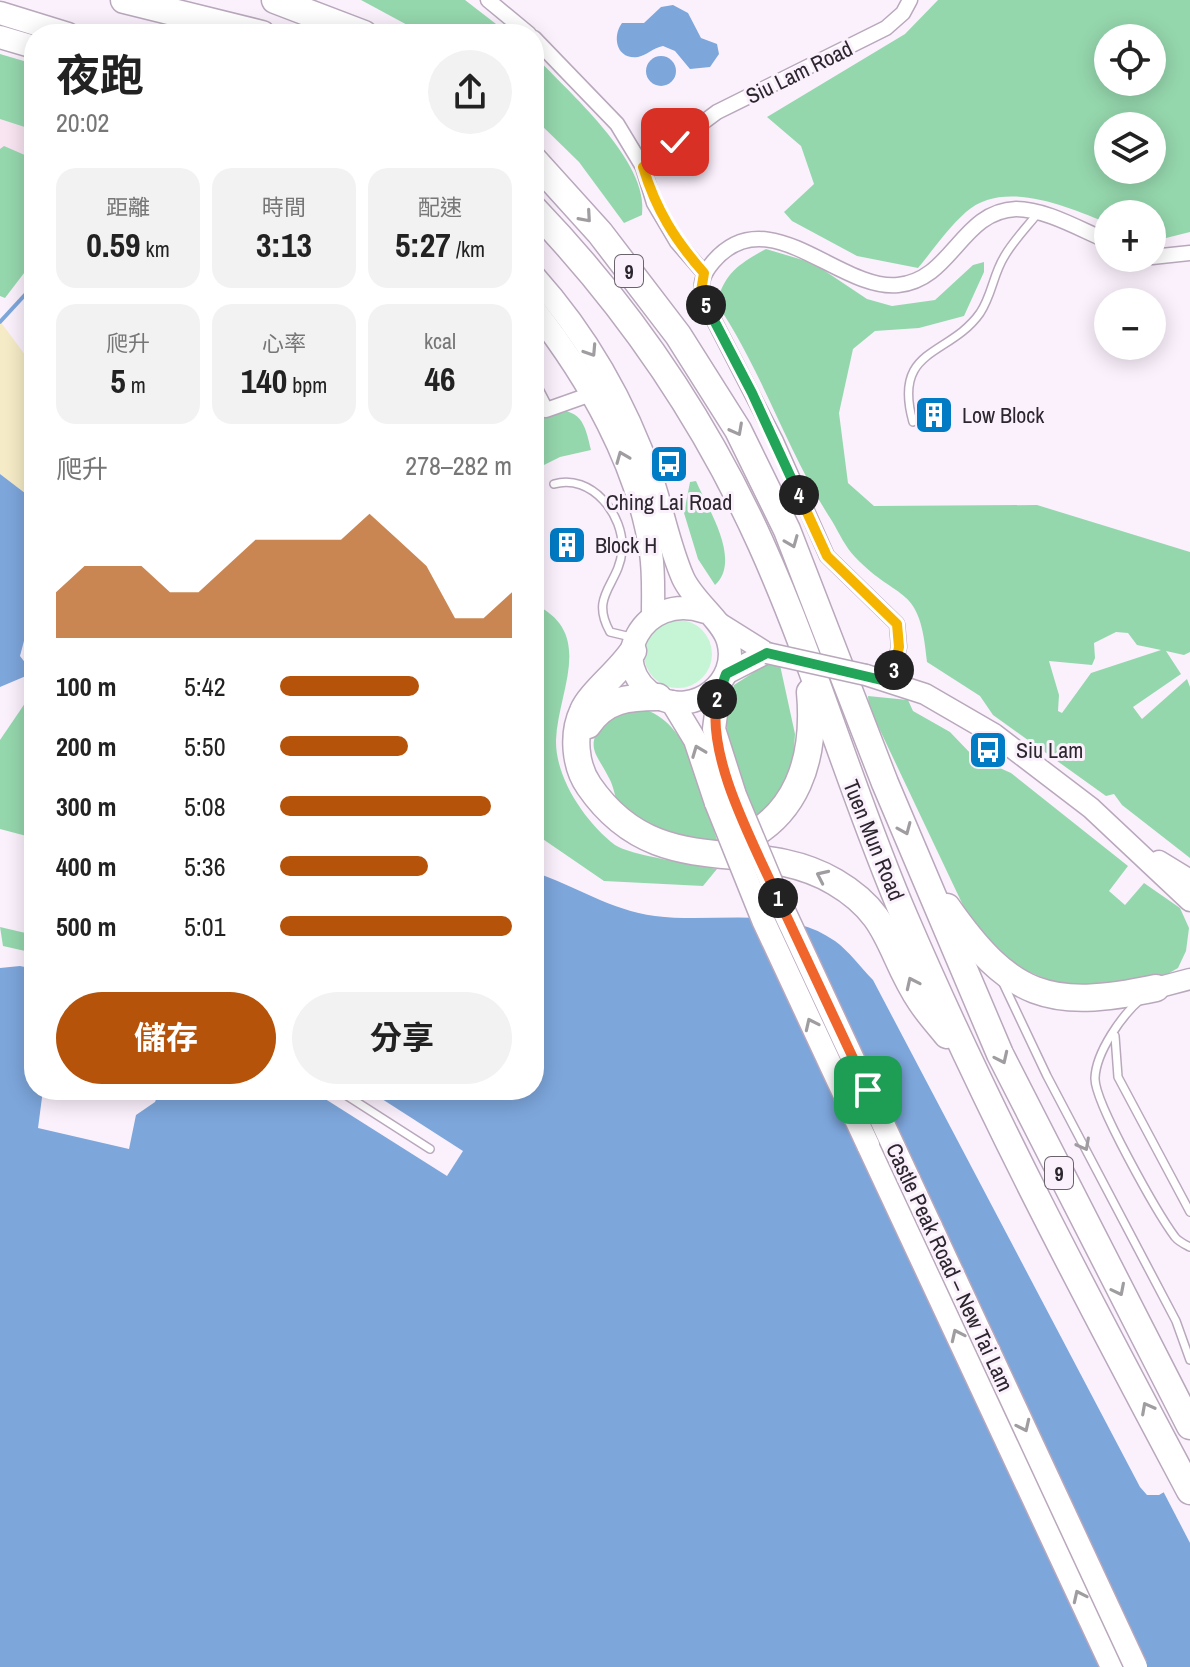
<!DOCTYPE html>
<html lang="zh-TW">
<meta charset="utf-8">
<style>
:root{--surface:#fff;--page:#f2f2f2;--text:#222;--muted:#767676;--accent:#b45309}
body{margin:0;font-family:"Archivo Narrow","Noto Sans TC",sans-serif;background:var(--page);color:var(--text);height:100vh;display:flex;flex-direction:column;font-size:30px;white-space:nowrap}
*{box-sizing:border-box;margin:0}
p{font-size:26px;color:var(--muted)}
.icon{flex:none;width:44px;height:44px;fill:none;stroke:currentColor;stroke-width:2;stroke-linecap:round;stroke-linejoin:round}
.map{position:relative;flex:1;overflow:hidden}
.panel{position:absolute;left:24px;top:24px;width:520px;height:1076px;display:flex;flex-direction:column;background:var(--surface);border-radius:32px;box-shadow:0 4px 20px #0003}
.panel>*{flex:none}
.buttons{position:absolute;left:1094px;top:24px;display:grid;gap:16px}
.buttons a{display:grid;place-items:center;width:72px;height:72px;border-radius:50%;background:var(--surface);box-shadow:0 4px 20px #0003;font-size:40px}
.pin{position:absolute;display:grid;place-items:center;width:68px;height:68px;color:#fff;margin:-34px;border-radius:16px;box-shadow:0 4px 12px #0006}
.km{position:absolute;width:40px;height:40px;margin:-20px;border-radius:50%;background:#222;color:#fff;font-size:22px;line-height:40px;text-align:center}
.round{display:grid;place-items:center;flex:none;width:84px;height:84px;border-radius:42px;background:var(--page)}
.head{display:flex;align-items:center;justify-content:space-between;height:136px;padding:0 32px}
h1{font-size:44px;font-weight:700;line-height:60px}
.stats{display:grid;grid-template-columns:repeat(3,1fr);gap:12px;height:136px;padding:8px 32px}
.stats div{display:grid;align-content:center;border-radius:20px;background:var(--page);text-align:center}
.stats b{font-size:34px;font-weight:700}
.stats small{font-size:22px;font-weight:400}
.stats p{font-size:22px}
.chart{height:224px;padding:16px 32px}
.chart p{display:flex;justify-content:space-between}
.chart svg{width:100%;height:144px;margin-top:8px;fill:var(--accent);opacity:.7}
.cta{display:flex;gap:16px;margin-top:auto;padding:16px 32px}
.cta a{flex:1;height:92px;border-radius:48px;background:var(--accent);color:#fff;font-size:32px;font-weight:700;line-height:92px;text-align:center}
.cta a+a{background:var(--page);color:var(--text)}
ul{padding:0 32px;list-style:none;font-size:26px}
li{display:grid;grid-template-columns:128px 96px 1fr;align-items:center;height:60px}
li i{height:20px;border-radius:10px;background:var(--accent)}
.map>svg:first-child{display:block}
.commercial{fill:#f9e4f2}
.green{fill:#c5f5d5}
.forest{fill:#95d7ad;fill-rule:evenodd}
.sand{fill:#f5ebc6}
.water{fill:#7da6db}
.pier{fill:#fbf1fd}
.lines{fill:none;stroke-linecap:round;stroke-linejoin:round}
.stream{stroke:#7da6db;stroke-width:4}
.service-casing{stroke:#b9a8bc;stroke-width:10}
.minor-casing{stroke:#b9a8bc;stroke-width:17}
.secondary-casing{stroke:#b9a8bc;stroke-width:23}
.primary-casing{stroke:#b9a8bc;stroke-width:25}
.motorway-casing{stroke:#b9a8bc;stroke-width:29}
.service{stroke:#fff;stroke-width:7}
.minor{stroke:#fff;stroke-width:14}
.secondary{stroke:#fff;stroke-width:20}
.primary{stroke:#fff;stroke-width:22}
.motorway{stroke:#fff;stroke-width:26}
.secondary-bridge-casing{stroke:#b9a8bc;stroke-width:23;stroke-linecap:butt}
.primary-bridge-casing{stroke:#b9a8bc;stroke-width:25;stroke-linecap:butt}
.secondary-bridge{stroke:#fff;stroke-width:20}
.primary-bridge{stroke:#fff;stroke-width:22}
.oneway{stroke:#a09da1}
.split-1-casing{stroke:#fff;stroke-width:16}
.split-2-casing{stroke:#fff;stroke-width:16}
.split-3-casing{stroke:#fff;stroke-width:16}
.split-4-casing{stroke:#fff;stroke-width:16}
.split-5-casing{stroke:#fff;stroke-width:16}
.split-6-casing{stroke:#fff;stroke-width:16}
.split-1{stroke:#f0652b;stroke-width:10}
.split-2{stroke:#f0652b;stroke-width:10}
.split-3{stroke:#22a559;stroke-width:10}
.split-4{stroke:#f5b400;stroke-width:10}
.split-5{stroke:#22a559;stroke-width:10}
.split-6{stroke:#f5b400;stroke-width:10}
.labels{text-anchor:middle;dominant-baseline:central;stroke-width:6;stroke-linejoin:round;paint-order:stroke}
.shield{fill:#fbf1fd;stroke:#6a636c;stroke-width:2}
.shield-label{font-size:20px;font-weight:bold;fill:#2c262e}
.street-label{font-size:22px;fill:#2c262e;stroke:#fbf1fd}
.poi-label{font-size:22px;fill:#2c262e;stroke:#fbf1fd;text-anchor:start}
</style>
<div class="map">
<svg width="1190" height="1667" viewBox="0 0 1190 1667">
<rect width="100%" height="100%" fill="#fbf1fd"/>
<polygon class="commercial" points="0,111 34,122 34,167 0,150"/>
<circle class="green" cx="678" cy="654" r="34"/>
<g class="forest">
<polygon points="361,0 465,0 509,34 424,34"/>
<path d="M938,0H1190V232L1166,238L1152,235V214H1108V223C1069,208 1004,178 966,212C948,228 933,250 918,268L857,256L792,221L784,212L814,184L801,146L767,117L905,34ZM1108,38H1152V82H1108ZM1108,126H1152V170H1108Z"/>
<polygon points="0,54 34,64 34,130 0,119"/>
<path d="M534,55C568,92 650,161 642,215L624,223L579,162L534,118Z"/>
<polygon points="4,146 34,159 34,260 5,298 0,296 0,149"/>
<path d="M766,249L813,263L867,299L892,306L935,300L973,265L984,262V272L964,316L919,328L875,331L853,349L839,413L848,483L874,506L1037,505L1190,552V652L1184,655L1166,651L1181,674L1133,707L1142,719L1187,679L1190,687V858L1122,805L1114,794L1106,796L993,715L980,696L927,662C920,582 900,604 855,557C846,548 839,533 832,521C787,452 763,372 717,304C723,274 740,263 766,249ZM1116,632L1128,633L1137,645L1161,650L1091,673L1062,713L1058,711L1059,695L1049,661L1092,665L1095,658L1094,643Z"/>
<path d="M534,404C574,414 582,406 591,450L560,457L534,470Z"/>
<path d="M696,481C708,509 742,560 715,585L698,559L684,513L690,482Z"/>
<path d="M534,604C596,633 558,690 556,740C555,778 586,823 615,845C629,855 697,865 717,869L703,886L604,881L534,833Z"/>
<path d="M765,665H780L795,734L792,782L758,823C740,775 714,736 734,685Z"/>
<polygon points="34,690 34,838 0,829 0,740"/>
<polygon points="868,696 908,700 913,711 950,732 973,756 1011,773 1128,866 1109,891 1125,905 1144,883 1180,908 1189,928 1186,951 1178,968 1164,976 1089,987 1056,983 1022,969 994,949 969,918 869,707"/>
<path d="M639,708C693,720 703,798 718,843L667,836L617,803C615,795 613,785 609,778C596,752 584,748 605,719Z"/>
<polygon points="0,927 34,935 34,953 3,946"/>
</g>
<polygon class="sand" points="0,321 34,367 34,500 0,474"/>
<g class="water">
<path d="M673,5L688,13L701,38L717,44L719,54L710,67L690,69L675,51L663,46C653,48 647,55 638,57C616,60 612,36 622,23H644L661,7Z"/>
<circle cx="661" cy="71" r="15"/>
<polygon points="0,474 34,500 34,603 20,656 33,673 0,687"/>
<path d="M534,872C576,886 610,910 655,916C715,924 782,904 835,941C849,951 861,968 873,980L1140,1487L1147,1495H1159L1190,1477V1667H0V968L20,966L34,969V1090H43L38,1128L129,1149L136,1115L155,1102L160,1090H534Z"/>
</g>
<g class="pier">
<polygon points="311,1090 368,1090 463,1151 447,1176"/>
<polygon points="1190,1474 1190,1543 1162,1489"/>
</g>
<g class="lines">
<polyline class="stream" points="0,322 34,285"/>
<g class="service-casing">
<g id="service">
<polyline points="534,415 546,410"/>
<path d="M913,422C892,347 949,357 980,313C992,295 993,275 1004,257C1013,241 1027,227 1038,213"/>
<path d="M554,484C591,473 625,515 622,551C619,585 589,595 610,632L631,637"/>
<polyline points="1003,983 1047,1076 1176,1321 1190,1360"/>
<path d="M1141,999C1122,1015 1096,1052 1095,1078C1094,1102 1158,1214 1175,1237C1179,1242 1184,1244 1190,1247"/>
<polyline points="1115,1036 1118,1077 1190,1212"/>
<polyline points="338,1090 430,1149"/>
</g>
</g>
<g class="minor-casing">
<g id="minor">
<polyline points="488,0 529,34"/>
<polyline points="534,38 617,124 643,167 654,203 677,242 704,273"/>
<polyline points="643,167 717,112 886,28 903,13 910,0"/>
<polyline points="1152,257 1190,253"/>
<polyline points="534,387 546,410 597,392"/>
<path d="M890,682L899,647L897,624L827,556L776,441L704,301C699,285 702,275 713,262C768,197 839,291 898,285C952,280 961,211 1016,209C1046,209 1081,230 1108,241"/>
</g>
</g>
<g class="secondary-casing">
<g id="secondary">
<polyline points="716,621 767,653"/>
<polyline points="726,674 767,653"/>
<polyline points="866,675 925,694 994,734 1091,808 1190,901"/>
<polyline points="1159,861 1190,880"/>
<polyline points="1156,988 1190,979"/>
</g>
</g>
<g class="primary-casing">
<g id="primary">
<polyline points="0,13 68,34"/>
<polyline points="0,37 34,47"/>
<path d="M534,276C587,335 626,404 652,479C663,512 669,546 683,578C694,602 722,620 728,641C740,682 694,717 657,697C603,666 643,590 705,612"/>
<path d="M534,309C588,378 638,464 651,553C654,573 653,594 653,615"/>
<polyline points="720,684 714,729 735,795"/>
<polyline points="672,702 695,740 716,803"/>
<polyline points="868,1145 1112,1667"/>
</g>
</g>
<g class="motorway-casing">
<g id="motorway">
<polyline points="124,0 262,34"/>
<polyline points="275,0 364,34"/>
<polyline points="534,160 600,233 678,335 738,430 787,530 885,783 1000,1054 1190,1426"/>
<path d="M534,209C628,307 705,420 761,544C816,666 852,795 905,918C989,1114 1090,1303 1190,1491"/>
<path d="M633,651C619,672 590,694 583,711C572,734 575,766 589,786C658,886 752,833 835,882C893,916 888,953 921,1002C929,1014 939,1025 947,1035"/>
<path d="M588,725C605,699 629,697 658,697"/>
<path d="M731,845C798,820 816,758 810,692"/>
<path d="M947,907C1010,997 1049,1011 1156,988"/>
</g>
</g>
<use href="#service" class="service"/>
<use href="#minor" class="minor"/>
<use href="#secondary" class="secondary"/>
<use href="#primary" class="primary"/>
<use href="#motorway" class="motorway"/>
<g class="secondary-bridge-casing">
<polyline id="secondary-bridge" points="767,653 866,675"/>
</g>
<g class="primary-bridge-casing">
<g id="primary-bridge">
<polyline points="735,795 778,898 1136,1667"/>
<polyline points="716,803 763,920 868,1145"/>
</g>
</g>
<use href="#secondary-bridge" class="secondary-bridge"/>
<use href="#primary-bridge" class="primary-bridge"/>
</g>
<defs><path id="oneway-chevron" d="M-2-3.5L2.5 0L-2 3.5" fill="none" stroke-width="1.6" stroke-linecap="round" stroke-linejoin="round" transform="scale(2)"/></defs>
<g class="oneway">
<use href="#oneway-chevron" transform="translate(586 217) rotate(49)"/>
<use href="#oneway-chevron" transform="translate(591 351) rotate(57)"/>
<use href="#oneway-chevron" transform="translate(737 430) rotate(62)"/>
<use href="#oneway-chevron" transform="translate(622 457) rotate(-112)"/>
<use href="#oneway-chevron" transform="translate(792 542) rotate(68)"/>
<use href="#oneway-chevron" transform="translate(698 751) rotate(-111)"/>
<use href="#oneway-chevron" transform="translate(905 829) rotate(67)"/>
<use href="#oneway-chevron" transform="translate(822 876) rotate(-155)"/>
<use href="#oneway-chevron" transform="translate(912 983) rotate(-115)"/>
<use href="#oneway-chevron" transform="translate(811 1024) rotate(-115)"/>
<use href="#oneway-chevron" transform="translate(1002 1058) rotate(65)"/>
<use href="#oneway-chevron" transform="translate(1084 1145) rotate(62)"/>
<use href="#oneway-chevron" transform="translate(1119 1290) rotate(63)"/>
<use href="#oneway-chevron" transform="translate(957 1335) rotate(-115)"/>
<use href="#oneway-chevron" transform="translate(1147 1408) rotate(-118)"/>
<use href="#oneway-chevron" transform="translate(1024 1426) rotate(65)"/>
<use href="#oneway-chevron" transform="translate(1079 1596) rotate(-115)"/>
</g>
<g class="lines">
<g class="split-1-casing">
<polyline id="split-1" points="778,898 868,1090"/>
</g>
<g class="split-2-casing">
<path id="split-2" d="M717,699C706,758 754,844 778,898"/>
</g>
<g class="split-3-casing">
<polyline id="split-3" points="717,699 726,674 767,653 890,682 894,670"/>
</g>
<g class="split-4-casing">
<polyline id="split-4" points="799,495 827,556 897,624 899,647 894,670"/>
</g>
<g class="split-5-casing">
<polyline id="split-5" points="706,305 752,393 799,495"/>
</g>
<g class="split-6-casing">
<path id="split-6" d="M675,142L643,167C656,210 675,240 704,273L701,291L706,305"/>
</g>
<use href="#split-1" class="split-1"/>
<use href="#split-2" class="split-2"/>
<use href="#split-3" class="split-3"/>
<use href="#split-4" class="split-4"/>
<use href="#split-5" class="split-5"/>
<use href="#split-6" class="split-6"/>
</g>
<defs>
<g id="building-square" transform="scale(2)"><rect x="-9" y="-9" width="18" height="18" rx="4" fill="#007bc4" stroke="#fbf1fd"/><path d="M-4-6H4V6H1V3H-1V6H-4ZM-2.5-4.3h1.7v1.8h-1.7ZM.8-4.3h1.7v1.8H.8ZM-2.5-1h1.7V.8h-1.7ZM.8-1h1.7V.8H.8Z" fill="#fff"/></g>
<g id="bus-square" transform="scale(2)"><rect x="-9" y="-9" width="18" height="18" rx="4" fill="#007bc4" stroke="#fbf1fd"/><path d="M-5-6H5V4H4V6H2V4H-2V6H-4V4H-5ZM-3.5-4V0h7V-4ZM-3.5 1.2v1.5H-2V1.2ZM2 1.2v1.5H3.5V1.2Z" fill="#fff"/></g>
</defs>
<g fill-rule="evenodd">
<use href="#building-square" x="934" y="415"/>
<use href="#bus-square" x="669" y="464"/>
<use href="#building-square" x="567" y="545"/>
<use href="#bus-square" x="988" y="750"/>
</g>
<g class="labels">
<g class="shield">
<rect x="615" y="255" width="28" height="32" rx="6"/>
<rect x="1045" y="1157" width="28" height="32" rx="6"/>
</g>
<g class="shield-label">
<text x="629" y="271">9</text>
<text x="1059" y="1173">9</text>
</g>
<g class="street-label">
<text transform="translate(799 72) rotate(-26)">Siu Lam Road</text>
<text transform="translate(874 840) rotate(68)">Tuen Mun Road</text>
<text transform="translate(950 1267) rotate(65)">Castle Peak Road – New Tai Lam</text>
</g>
<g class="poi-label">
<text x="962" y="415">Low Block</text>
<text x="669" y="502" text-anchor="middle">Ching Lai Road</text>
<text x="595" y="545">Block H</text>
<text x="1016" y="750">Siu Lam</text>
</g>
</g>
</svg>
<div class="buttons">
<a><svg class="icon" aria-label="locate" viewBox="0 0 24 24"><circle cx="12" cy="12" r="6"/><path d="M12 2v4M12 18v4M2 12h4M18 12h4"/></svg></a>
<a><svg class="icon" aria-label="layers" viewBox="0 0 24 24"><path d="M12 4l9 5-9 5-9-5zM3 14l9 5 9-5"/></svg></a>
<a>+</a>
<a>−</a>
</div>
<div class="pin" style="left:868px;top:1090px;background:#1e9e55"><svg class="icon" aria-label="arrive" viewBox="0 0 24 24"><path d="M6 21V4h12l-3 4 3 4H6"/></svg></div>
<div class="pin" style="left:675px;top:142px;background:#d93025"><svg class="icon" aria-label="check" viewBox="0 0 24 24"><path d="M5 12l5 5 9-10"/></svg></div>
<b class="km" style="left:778px;top:898px">1</b>
<b class="km" style="left:717px;top:699px">2</b>
<b class="km" style="left:894px;top:670px">3</b>
<b class="km" style="left:799px;top:495px">4</b>
<b class="km" style="left:706px;top:305px">5</b>
<section class="panel">
<div class="head"><div><h1>夜跑</h1><p>20:02</p></div><a class="round"><svg class="icon" aria-label="share" viewBox="0 0 24 24"><path d="M12 15V3M7 8l5-5 5 5M5 13v7h14v-7"/></svg></a></div>
<div class="stats">
<div><p>距離</p><b>0.59<small> km</small></b></div>
<div><p>時間</p><b>3:13</b></div>
<div><p>配速</p><b>5:27<small> /km</small></b></div>
</div>
<div class="stats">
<div><p>爬升</p><b>5<small> m</small></b></div>
<div><p>心率</p><b>140<small> bpm</small></b></div>
<div><p>kcal</p><b>46</b></div>
</div>
<div class="chart"><p><span>爬升</span>278–282 m</p>
<svg viewBox="0 0 160 44" preserveAspectRatio="none"><path d="M0 44V30L10 22L20 22L30 22L40 30L50 30L60 22L70 14L80 14L90 14L100 14L110 6L120 14L130 22L140 38L150 38L160 30V44z"/></svg>
</div>
<ul>
<li><b>100 m</b>5:42<i style="width:60%"></i></li>
<li><b>200 m</b>5:50<i style="width:55%"></i></li>
<li><b>300 m</b>5:08<i style="width:91%"></i></li>
<li><b>400 m</b>5:36<i style="width:64%"></i></li>
<li><b>500 m</b>5:01<i style="width:100%"></i></li>
</ul>
<div class="cta"><a>儲存</a><a>分享</a></div>
</section>
</div>
